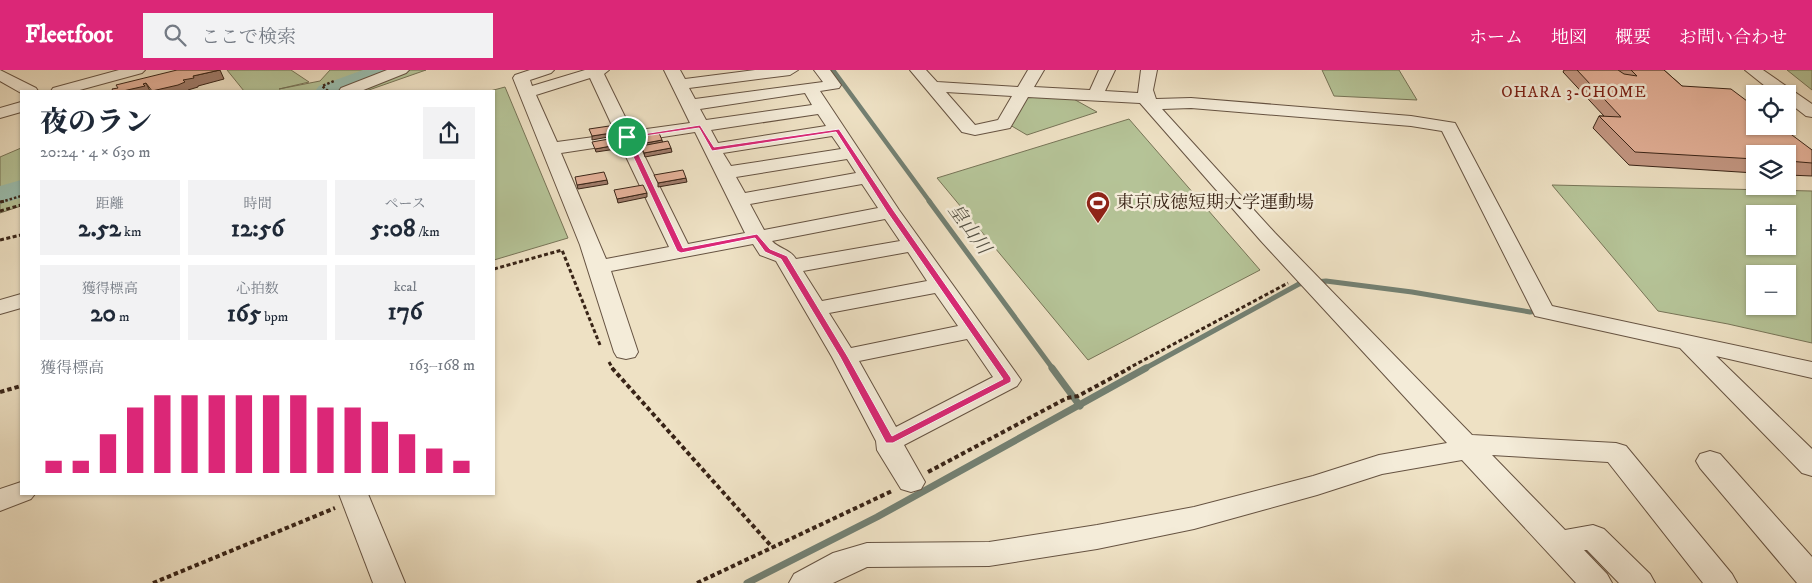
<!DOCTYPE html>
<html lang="ja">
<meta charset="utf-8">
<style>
:root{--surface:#fff;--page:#f2f2f3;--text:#1f2937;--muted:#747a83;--accent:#db2777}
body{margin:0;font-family:"IM FELL DW Pica","Noto Serif JP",serif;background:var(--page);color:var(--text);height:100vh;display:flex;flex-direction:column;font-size:19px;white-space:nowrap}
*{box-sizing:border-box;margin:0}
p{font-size:16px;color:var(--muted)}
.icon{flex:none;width:28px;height:28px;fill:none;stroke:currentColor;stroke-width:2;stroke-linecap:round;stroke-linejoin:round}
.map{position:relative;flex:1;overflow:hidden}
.sheet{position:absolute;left:20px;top:20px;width:475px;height:405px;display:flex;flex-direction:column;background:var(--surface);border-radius:0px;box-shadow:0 1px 4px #0004}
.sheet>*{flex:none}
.fabs{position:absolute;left:1746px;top:15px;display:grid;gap:10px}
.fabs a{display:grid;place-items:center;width:50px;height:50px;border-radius:0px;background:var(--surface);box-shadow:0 1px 4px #0004;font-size:25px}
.pin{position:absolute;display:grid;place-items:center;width:42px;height:42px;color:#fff;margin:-21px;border:2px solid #fff;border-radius:50%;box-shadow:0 1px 5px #0007}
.round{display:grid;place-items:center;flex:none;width:52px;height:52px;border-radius:0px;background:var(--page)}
.summary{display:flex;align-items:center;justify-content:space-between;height:85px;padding:0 20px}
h1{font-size:28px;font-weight:800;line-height:38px}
.metrics{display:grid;grid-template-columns:repeat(3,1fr);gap:8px;height:85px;padding:5px 20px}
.metrics div{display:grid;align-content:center;border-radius:0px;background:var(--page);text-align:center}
.metrics b{font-size:25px;font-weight:800}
.metrics small{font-size:14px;font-weight:400}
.metrics p{font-size:14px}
.chart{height:140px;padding:10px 20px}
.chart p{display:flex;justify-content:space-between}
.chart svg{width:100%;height:90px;margin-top:5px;stroke:var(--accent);stroke-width:6}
header{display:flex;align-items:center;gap:30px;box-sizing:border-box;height:70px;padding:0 25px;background:var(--accent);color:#fff}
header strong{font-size:24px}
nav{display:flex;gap:28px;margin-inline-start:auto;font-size:18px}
.search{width:350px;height:45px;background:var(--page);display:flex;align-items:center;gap:12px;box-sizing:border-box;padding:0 18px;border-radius:0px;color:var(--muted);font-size:19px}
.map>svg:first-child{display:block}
.green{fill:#b5c397;stroke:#777457;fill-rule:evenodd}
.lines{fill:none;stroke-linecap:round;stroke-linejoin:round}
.stream-far2{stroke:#738072;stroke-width:4.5}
.stream-far1{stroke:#738072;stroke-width:5}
.stream{stroke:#738072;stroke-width:7}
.river{fill:#9abeaf;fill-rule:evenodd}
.minor-casing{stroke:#665342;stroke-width:2}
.path-far2{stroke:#392417;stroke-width:2.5;stroke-dasharray:2.5 2;stroke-linecap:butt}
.path-far1{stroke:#392417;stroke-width:3;stroke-dasharray:4 2.5;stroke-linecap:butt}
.path{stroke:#392417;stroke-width:4;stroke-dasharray:4.5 3;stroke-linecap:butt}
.minor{fill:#f4ecd9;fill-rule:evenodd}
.wall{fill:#c49884;stroke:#392417}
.shaded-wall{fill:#a07c6b;stroke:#392417}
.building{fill:#e4b199;stroke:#392417}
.route{fill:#db2777;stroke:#fff;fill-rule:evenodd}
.labels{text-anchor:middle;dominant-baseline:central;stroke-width:5;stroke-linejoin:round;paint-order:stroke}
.far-neighbourhood-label{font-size:16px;letter-spacing:1px;fill:#7a1f14;stroke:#f4ecd9}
.poi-label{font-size:18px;fill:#392417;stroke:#f4ecd9;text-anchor:start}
.water-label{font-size:19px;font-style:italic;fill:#565245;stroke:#f4ecd9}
</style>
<header>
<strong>Fleetfoot</strong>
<div class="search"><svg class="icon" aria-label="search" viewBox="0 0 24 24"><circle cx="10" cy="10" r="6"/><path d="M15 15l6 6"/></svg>ここで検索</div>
<nav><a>ホーム</a><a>地図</a><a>概要</a><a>お問い合わせ</a></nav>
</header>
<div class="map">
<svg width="1812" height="513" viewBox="0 0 1812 513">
<rect width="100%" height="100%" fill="#eee1c4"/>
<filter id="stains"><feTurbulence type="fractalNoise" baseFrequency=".004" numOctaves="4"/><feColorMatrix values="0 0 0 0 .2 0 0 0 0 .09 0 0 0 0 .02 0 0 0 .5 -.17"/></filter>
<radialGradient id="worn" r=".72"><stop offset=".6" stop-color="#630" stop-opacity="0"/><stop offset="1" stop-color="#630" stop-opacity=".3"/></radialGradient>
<g class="green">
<polygon points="227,0 291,0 309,12 279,19 320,11 330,0 426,0 366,21 244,21"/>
<polygon points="1322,0 1399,0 1417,30 1334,26"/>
<polygon points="1787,0 1812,0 1812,20"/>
<polygon points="505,17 568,168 494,190 494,21 490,21"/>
<polygon points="1026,25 1070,27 1097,42 1027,65 1010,55"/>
<polygon points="1129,49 1260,200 1088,290 937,108"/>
<polygon points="21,78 21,136 0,143 0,87"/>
<path d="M1552,115L1812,121V273L1728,254L1658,241ZM1755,144H1788V176H1755ZM1755,204H1788V236H1755Z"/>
</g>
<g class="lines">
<polyline class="stream-far2" points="833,0 930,132"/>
<g class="stream-far1">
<polyline points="929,131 1053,299"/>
<polyline points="1315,212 1326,211 1412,222 1530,242 1539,241"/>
<polyline points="1144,299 1299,214 1306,213"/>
</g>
<g class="stream">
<polyline points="1052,298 1080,336"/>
<polyline points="747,513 877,447 1146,298"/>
</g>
<g class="river">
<polygon points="363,0 396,0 393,5 348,21 315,21 319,16"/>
<polygon points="21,110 21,128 0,134 0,116"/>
</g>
<g class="minor-casing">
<g id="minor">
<polygon points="0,0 36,18 38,21 21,23 0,11"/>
<polygon points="119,0 145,0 142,3 76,21 51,21 53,18"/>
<polygon points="387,0 409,0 406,3 361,21 339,21 341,18"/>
<path d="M530,0H554L551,3L530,10L532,16L585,0H609L604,4L632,61L690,53L664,0H680L685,9L755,0H798L790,5L689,18L695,29L823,12L814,0H830L841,15L839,18L820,21L899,140L1021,310L1017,316L904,375L925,412L921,419L911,422L901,419L877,380L876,371L832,287L776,191L760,185L753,174L611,201L638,282L635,287L626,289L617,287L614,282L580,175L513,8L515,5ZM590,8L616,64L557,72L536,25ZM805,23L812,35L706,50L700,39ZM818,44L826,56L718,73L711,60ZM695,62L745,163L688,174L637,71ZM832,66L841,79L731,96L723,83ZM620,74L669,177L606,189L561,83ZM847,89L856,103L745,123L736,107ZM862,114L878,138L764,160L750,134ZM885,149L900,171L796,189C790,179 779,179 772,171ZM908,182L927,211L822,231L803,201ZM935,223L958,256L851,278L829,243ZM967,269L993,307L896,357L859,291Z"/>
<path d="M910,0H926L937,12L1018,17L1028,0H1044L1034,17L1090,20L1099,0H1115L1105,21L1138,23L1141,0H1157L1153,20L1156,29L1191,28L1411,46L1455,53L1552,236L1812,292V308L1716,286L1812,379V406L1802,403L1680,278L1535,246L1442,61L1411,56L1191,38L1162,39L1275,163L1472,365L1616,373L1626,376L1732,504L1737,513H1703L1608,392L1492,385L1565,460L1593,455L1604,459L1650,504L1655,513H1619L1587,480H1584L1607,504L1612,513H1576L1462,390L1382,404L1317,425L1194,459L1097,479L989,496L867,497L833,513H789L794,504L833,483L867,473L989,472L1097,455L1194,437L1313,406L1379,385L1447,373L1261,171L1140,33L1028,27L1010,58L975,65L962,62ZM946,22L1012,26L998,50L975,55Z"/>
<polygon points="1745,0 1763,0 1812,34 1812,47 1806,46 1788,32 1788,24 1775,24"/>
<polygon points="21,32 21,42 0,48 0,38"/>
<polygon points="21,224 21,238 0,244 0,230"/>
<polygon points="1710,381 1720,384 1812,487 1812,513 1797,513 1700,398 1696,391 1700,384"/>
<polygon points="21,412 21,424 35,424 31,429 0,441 0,419"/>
<polygon points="339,424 368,424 405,513 373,513"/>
</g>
</g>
<g class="path-far2">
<polyline points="328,21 322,16 334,11"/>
<polyline points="1,132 21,126"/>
</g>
<g class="path-far1">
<polyline points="0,132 5,131"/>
<polyline points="0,141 21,135"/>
<polyline points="0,170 21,165"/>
<polyline points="494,199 562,180 600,275"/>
<polyline points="609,292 613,299"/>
<polyline points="1127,299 1288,213"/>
</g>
<g class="path">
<polyline points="612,298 772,477"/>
<polyline points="0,322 21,316"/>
<polyline points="928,402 1067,328 1078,326 1130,298"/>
<polyline points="153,513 335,438"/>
<polyline points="697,513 892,421"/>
</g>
<use href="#minor" class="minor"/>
</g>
<polygon class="wall" points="1564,0 1664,0 1682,16 1812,80 1812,106 1788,105 1788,84 1755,84 1755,103 1629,95 1593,58 1599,46 1604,46 1563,2"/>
<g class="shaded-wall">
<polygon points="220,0 224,9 198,16 198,17 188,20 189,21 152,21 193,6"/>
<polygon points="146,13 150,21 123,21 143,14"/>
<polygon points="618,62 619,65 592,70 592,66"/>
<polygon points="662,70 663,74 636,78 635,75"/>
<polygon points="622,74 623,78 596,82 595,79"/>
<polygon points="671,78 672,82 645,87 644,83"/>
<polygon points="686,108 687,112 658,117 658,113"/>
<polygon points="607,110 608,114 578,119 577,115"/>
<polygon points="647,123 647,127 618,133 617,129"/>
</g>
<g class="building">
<polygon points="177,0 220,0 193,6 194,8 183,10 185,12 178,15 152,21 146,13 143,14 145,16 123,21 113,21 112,19 118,18 116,15"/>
<polygon points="1577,0 1618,0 1624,4 1637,6 1631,0 1664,0 1682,16 1731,19 1755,37 1755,56 1780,56 1812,80 1812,93 1788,91 1788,84 1755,84 1755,89 1635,82 1599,46 1621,47"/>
<polygon points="616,55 618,62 592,66 589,59"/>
<polygon points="659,63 662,70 635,75 633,68"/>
<polygon points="620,67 622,74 595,79 592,72"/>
<polygon points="668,71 671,78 644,83 641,76"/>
<polygon points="683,100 686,108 658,113 654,105"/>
<polygon points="604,102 607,110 577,115 575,107"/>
<polygon points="643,115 647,123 617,129 614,120"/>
</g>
<path class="route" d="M700,55L714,77L839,59L894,141L1011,308V312L893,373H886L840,287L781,189L765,182L755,168L681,183L677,181L624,67ZM699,58L712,81L836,62L887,142L1003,309L892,366L848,287L787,186L770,179L757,164L683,178L631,68Z"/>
<defs>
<g id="stadium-pin" transform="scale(1.25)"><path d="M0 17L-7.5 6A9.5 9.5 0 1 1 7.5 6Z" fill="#8f2418" stroke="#f4ecd9"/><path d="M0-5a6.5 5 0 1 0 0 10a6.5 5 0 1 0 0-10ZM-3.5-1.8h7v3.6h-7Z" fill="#fff"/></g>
</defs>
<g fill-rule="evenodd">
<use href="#stadium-pin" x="1098" y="133"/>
</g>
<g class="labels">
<g class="far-neighbourhood-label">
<text x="1574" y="22">OHARA 3-CHOME</text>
</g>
<g class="poi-label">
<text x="1116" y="133">東京成徳短期大学運動場</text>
</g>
<g class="water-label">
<text transform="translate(969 159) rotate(54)">皇山川</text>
</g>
</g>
<rect width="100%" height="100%" filter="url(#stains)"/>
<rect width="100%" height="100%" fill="url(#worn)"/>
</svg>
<div class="fabs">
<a><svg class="icon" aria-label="locate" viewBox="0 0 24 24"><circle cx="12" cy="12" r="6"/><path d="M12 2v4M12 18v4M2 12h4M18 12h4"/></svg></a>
<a><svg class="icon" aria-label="layers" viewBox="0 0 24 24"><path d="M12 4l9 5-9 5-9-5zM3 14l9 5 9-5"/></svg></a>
<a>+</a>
<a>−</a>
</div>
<div class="pin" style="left:627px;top:67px;background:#1e9e55"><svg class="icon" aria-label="arrive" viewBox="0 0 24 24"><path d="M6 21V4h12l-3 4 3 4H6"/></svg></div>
<section class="sheet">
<div class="summary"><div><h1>夜のラン</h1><p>20:24 · 4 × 630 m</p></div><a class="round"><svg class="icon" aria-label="share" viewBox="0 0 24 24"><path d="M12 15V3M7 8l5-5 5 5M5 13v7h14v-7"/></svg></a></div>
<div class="metrics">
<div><p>距離</p><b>2.52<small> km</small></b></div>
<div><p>時間</p><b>12:56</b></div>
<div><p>ペース</p><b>5:08<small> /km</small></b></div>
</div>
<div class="metrics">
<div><p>獲得標高</p><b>20<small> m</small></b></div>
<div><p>心拍数</p><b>165<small> bpm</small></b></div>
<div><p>kcal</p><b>176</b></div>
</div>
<div class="chart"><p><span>獲得標高</span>163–168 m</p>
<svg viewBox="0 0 160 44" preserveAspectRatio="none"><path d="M5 44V38M15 44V38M25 44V25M35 44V12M45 44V6M55 44V6M65 44V6M75 44V6M85 44V6M95 44V6M105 44V12M115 44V12M125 44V19M135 44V25M145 44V32M155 44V38"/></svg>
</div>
</section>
</div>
